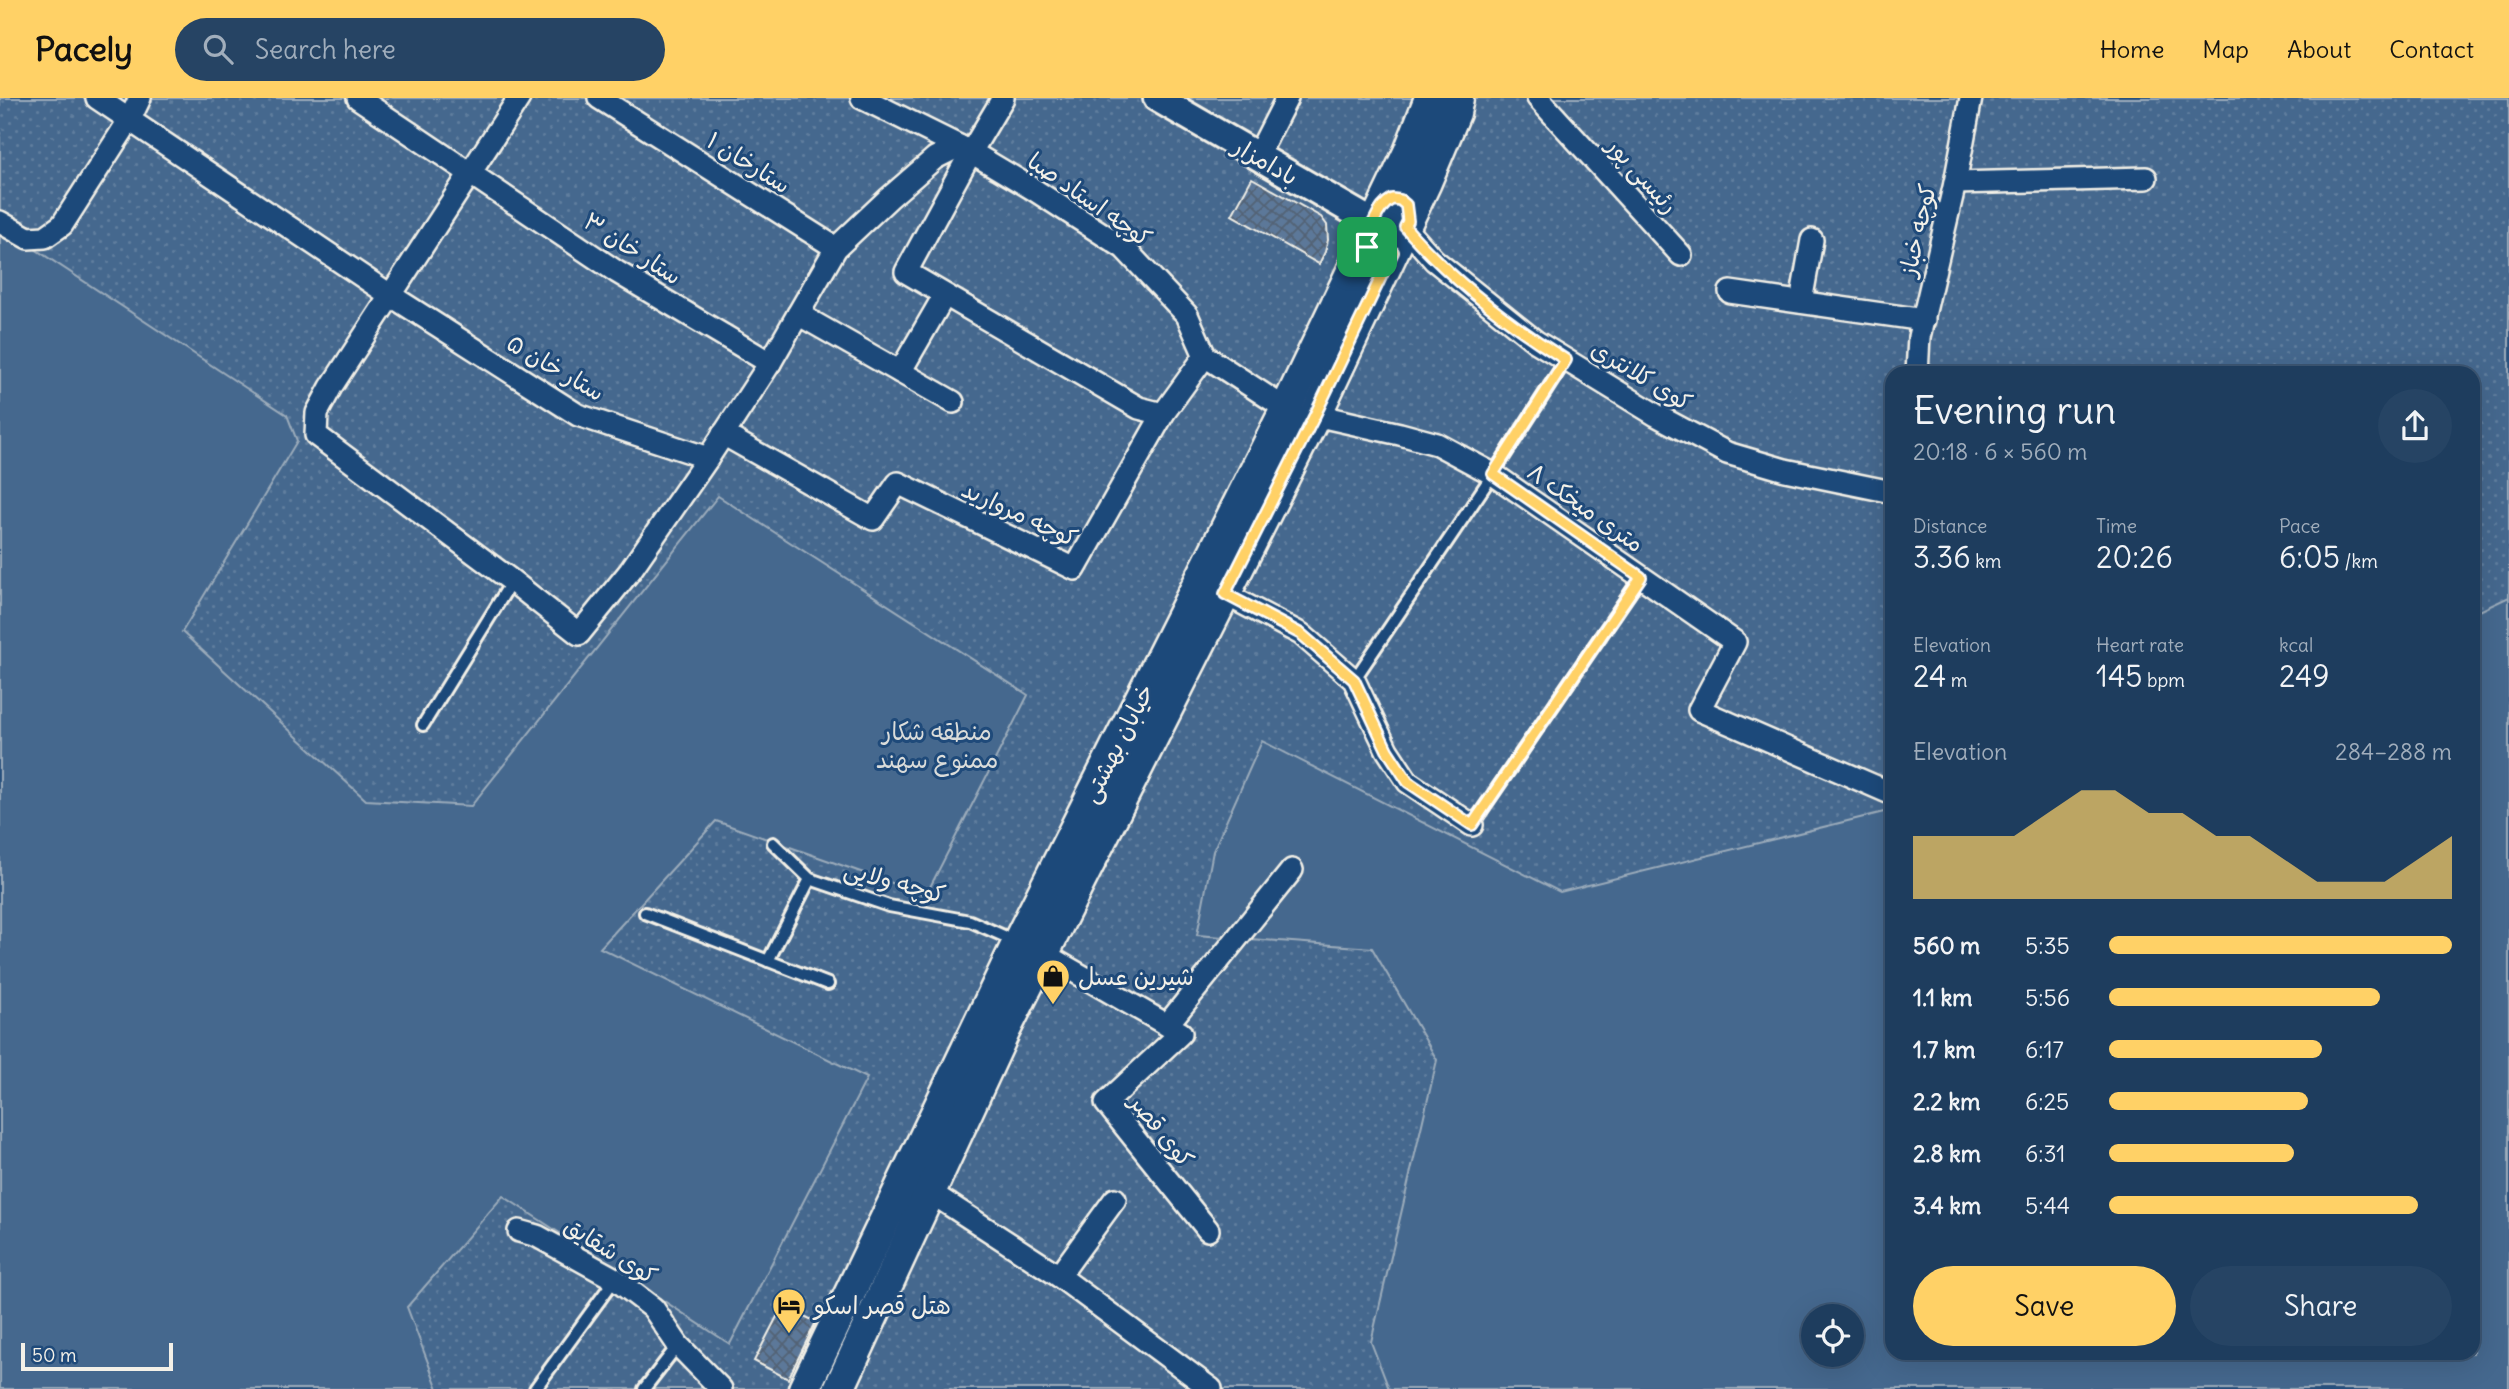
<!DOCTYPE html>
<meta charset="utf-8">
<style>
:root{--surface:#1e3d5e;--page:#264464;--text:#f1f3f6;--muted:#a1aebc;--line:#3c5673;--accent:#ffd166}
body{margin:0;font-family:Delius,"Playpen Sans Arabic",sans-serif;background:var(--page);color:var(--text);height:100vh;display:flex;flex-direction:column;font-size:26px;white-space:nowrap}
*{box-sizing:border-box;margin:0}
p{font-size:23px;color:var(--muted)}
.icon{flex:none;width:38px;height:38px;fill:none;stroke:currentColor;stroke-width:2;stroke-linecap:round;stroke-linejoin:round}
.map{position:relative;flex:1;overflow:hidden}
.drawer{position:absolute;left:1885px;top:268px;width:595px;height:994px;display:flex;flex-direction:column;background:var(--surface);border-radius:21px;box-shadow:0 7px 28px #0002,0 0 0 2px var(--line)}
.drawer>*{flex:none}
.controls{position:absolute;left:1801px;top:1206px;display:grid;gap:14px}
.controls a{display:grid;place-items:center;width:63px;height:63px;border-radius:50%;background:var(--surface);box-shadow:0 7px 28px #0002,0 0 0 2px var(--line);font-size:35px}
.scale{position:absolute;left:21px;bottom:18px;width:152px;box-sizing:border-box;padding-left:7px;border:4px solid #f4f1e8;border-top:0;font-size:19px;line-height:24px;white-space:nowrap;color:#f4f1e8;-webkit-text-stroke:5px #1f4a7a;paint-order:stroke}
.pin{position:absolute;display:grid;place-items:center;width:60px;height:60px;color:#fff;margin:-30px;border-radius:14px;box-shadow:0 4px 10px #0006}
.round{display:grid;place-items:center;flex:none;width:74px;height:74px;border-radius:37px;background:var(--page)}
.headline{display:flex;align-items:center;justify-content:space-between;height:119px;padding:0 28px}
h1{font-size:38px;font-weight:600;line-height:52px}
.figures{display:grid;grid-template-columns:repeat(3,1fr);gap:10px;height:119px;padding:7px 28px}
.figures div{display:grid;align-content:center}
.figures b{font-size:30px;font-weight:600}
.figures small{font-size:19px;font-weight:400}
.figures p{font-size:19px}
.chart{height:196px;padding:14px 28px}
.chart p{display:flex;justify-content:space-between}
.chart svg{width:100%;height:126px;margin-top:7px;fill:var(--accent);opacity:.7}
.action{display:flex;gap:14px;margin-top:auto;padding:14px 28px}
.action a{flex:1;height:80px;border-radius:42px;background:var(--accent);color:#111;font-size:28px;font-weight:600;line-height:80px;text-align:center}
.action a+a{background:var(--page);color:var(--text)}
ul{padding:0 28px;list-style:none;font-size:23px}
li{display:grid;grid-template-columns:112px 84px 1fr;align-items:center;height:52px}
li i{height:18px;border-radius:9px;background:var(--accent)}
header{display:flex;align-items:center;gap:42px;box-sizing:border-box;height:98px;padding:0 35px;background:var(--accent);color:#111}
header strong{font-size:33px}
nav{display:flex;gap:38px;margin-inline-start:auto;font-size:24px}
.search{width:490px;height:63px;background:var(--page);display:flex;align-items:center;gap:18px;box-sizing:border-box;padding:0 24px;border-radius:38px;color:var(--muted);font-size:26px}
.map>svg:first-child{display:block}
.park{fill:url(#park-dots);stroke:#9cacbb;stroke-width:2;fill-rule:evenodd}
.garden{fill:#45688e;stroke:#9cacbb;stroke-width:2;fill-rule:evenodd}
.building{fill:url(#building-cross-hatch);stroke:#f4f1e8;stroke-width:2}
.lines{fill:none;stroke-linecap:round;stroke-linejoin:round}
.service-casing{stroke:#f4f1e8;stroke-width:16}
.minor-casing{stroke:#f4f1e8;stroke-width:26}
.tertiary-casing{stroke:#f4f1e8;stroke-width:32}
.secondary-casing{stroke:#f4f1e8;stroke-width:35}
.service{stroke:#1f4a7a;stroke-width:10}
.minor{stroke:#1f4a7a;stroke-width:21}
.tertiary{stroke:#1f4a7a;stroke-width:26}
.secondary{stroke:#1f4a7a;stroke-width:30}
.route-casing{stroke:#fff;stroke-width:14}
.route{stroke:#ffd166;stroke-width:9}
.labels{text-anchor:middle;dominant-baseline:central;stroke-width:6;stroke-linejoin:round;paint-order:stroke}
.street-label{font-size:24px;fill:#f4f1e8;stroke:#1f4a7a}
.park-label{font-size:24px;fill:#dadcda;stroke:#1f4a7a}
.poi-label{font-size:24px;fill:#f4f1e8;stroke:#1f4a7a;text-anchor:start}
</style>
<header>
<strong>Pacely</strong>
<div class="search"><svg class="icon" aria-label="search" viewBox="0 0 24 24"><circle cx="10" cy="10" r="6"/><path d="M15 15l6 6"/></svg>Search here</div>
<nav><a>Home</a><a>Map</a><a>About</a><a>Contact</a></nav>
</header>
<div class="map">
<svg width="2509" height="1291" viewBox="0 0 2509 1291">
<defs>
<pattern id="park-dots" width="8" height="8" patternUnits="userSpaceOnUse" patternTransform="scale(1.75)"><rect width="8" height="8" fill="#45688e"/><path d="M2 2h.1M6 6h.1" fill="none" stroke="#607e9e" stroke-width="1.8" stroke-linecap="round"/></pattern>
<pattern id="building-cross-hatch" width="8" height="8" patternUnits="userSpaceOnUse" patternTransform="scale(1.75)"><rect width="8" height="8" fill="#5b7899"/><path d="M0 0l8 8M0 8l8-8" fill="none" stroke="#536274"/></pattern>
</defs>
<rect width="100%" height="100%" fill="#28517e"/>
<filter id="ink" filterUnits="userSpaceOnUse"><feTurbulence type="fractalNoise" baseFrequency=".0143" numOctaves="2"/><feDisplacementMap in="SourceGraphic" scale="14" xChannelSelector="R" yChannelSelector="G"/><feConvolveMatrix kernelMatrix="1 2 1 2 8 2 1 2 1" color-interpolation-filters="sRGB"/></filter>
<g filter="url(#ink)">
<path class="park" d="M0,0H2509V1291H0ZM1892,275H2473V1255H1892ZM1813,1218H1852V1256H1813Z"/>
<g class="garden">
<polygon points="0,128 287,317 297,343 182,534 366,702 471,708 718,398 1028,597 926,797 716,723 600,850 867,980 730,1246 503,1098 407,1209 438,1291 0,1291"/>
<path d="M2509,499V1291H1389L1371,1244L1437,962L1372,850L1197,837L1213,753L1262,643L1560,794L1892,712V1255H2473V516ZM1813,1218H1852V1256H1813Z"/>
</g>
<g class="building">
<polygon points="1252,80 1321,119 1327,127 1328,142 1325,154 1319,166 1232,117"/>
<polygon points="783,1207 816,1224 788,1281 754,1263"/>
</g>
<g class="lines">
<g class="service-casing">
<g id="service">
<polyline points="1354,582 1493,376 1566,262"/>
<polyline points="423,627 512,483"/>
<polyline points="1472,727 1641,479"/>
<polyline points="773,745 810,781 889,808 970,823 1015,843"/>
<polyline points="645,815 828,886"/>
<polyline points="768,863 810,781"/>
<polyline points="535,1291 615,1181"/>
<polyline points="644,1291 678,1247"/>
</g>
</g>
<g class="minor-casing">
<g id="minor">
<polyline points="97,0 390,197 578,317 708,360"/>
<polyline points="358,0 617,174 770,265"/>
<polyline points="519,0 331,289 317,315 316,337 512,483 579,536 630,473 708,360 770,265 836,150 889,100 935,60 959,48"/>
<polyline points="599,0 836,150"/>
<polyline points="862,0 971,54 1033,91 1124,150 1187,217 1205,258 1286,311"/>
<polyline points="1003,0 971,54 906,174 1139,310 1163,316 1205,258"/>
<polyline points="1538,0 1681,157"/>
<polyline points="1257,59 1287,0"/>
<polyline points="1955,85 2146,80"/>
<polyline points="0,124 28,140 45,139 62,127 130,21 140,0"/>
<polyline points="1405,129 1434,162 1535,243 1656,317 1727,355 1785,372 1892,394"/>
<polyline points="1730,194 1924,222"/>
<polyline points="1801,204 1812,142"/>
<polyline points="798,216 953,304"/>
<polyline points="900,274 944,198"/>
<polyline points="1917,275 1919,239 1955,85 1971,0"/>
<polyline points="1315,317 1400,336 1437,346 1493,376 1735,544 1699,612 1888,694"/>
<polyline points="723,336 873,421 898,385 1075,471 1163,316"/>
<polyline points="1225,496 1301,536 1354,582 1387,652 1408,684 1472,727"/>
<polyline points="1044,856 1181,935 1106,1005 1208,1132"/>
<polyline points="1167,927 1292,772"/>
<polyline points="930,1094 1059,1178 1211,1291"/>
<polyline points="519,1133 537,1138 615,1181 653,1210 678,1247 721,1291"/>
<polyline points="1059,1178 1115,1101"/>
</g>
</g>
<g class="tertiary-casing">
<polyline id="tertiary" points="1157,0 1375,126"/>
</g>
<g class="secondary-casing">
<g id="secondary">
<polyline points="804,1291 1018,844 1286,311 1409,54 1430,0"/>
<polyline points="839,1291 1005,932 1320,308 1426,84 1455,15 1458,0"/>
</g>
</g>
<use href="#service" class="service"/>
<use href="#minor" class="minor"/>
<use href="#tertiary" class="tertiary"/>
<use href="#secondary" class="secondary"/>
</g>
</g>
<g class="lines" filter="url(#ink)">
<g class="route-casing">
<path id="route" d="M1392,101L1400,102L1406,107L1408,123L1405,129C1451,182 1507,225 1566,262L1493,376L1641,479L1472,727L1408,684L1387,652L1354,582L1301,536L1225,496L1315,317L1393,154L1385,162L1376,163L1367,153C1366,138 1377,109 1392,101Z"/>
</g>
<use href="#route" class="route"/>
</g>
<defs>
<g id="shop-pin" transform="scale(1.75)"><path d="M0 17L-7.5 6A9.5 9.5 0 1 1 7.5 6Z" fill="#ffd166" stroke="#1f4a7a"/><path d="M-5-2.5h2.3a2.7 3.5 0 0 1 5.4 0H5L5.5 6h-11ZM-1.5-2.5h3a1.5 2.3 0 0 0-3 0Z" fill="#111"/></g>
<g id="hotel-pin" transform="scale(1.75)"><path d="M0 17L-7.5 6A9.5 9.5 0 1 1 7.5 6Z" fill="#ffd166" stroke="#1f4a7a"/><path d="M-6-4.5h1.5V1H6V5H4.5V3h-9V5H-6ZM-4 0a1.8 1.8 0 1 1 3.6 0ZM.5 0V-2.5h3Q6-2.5 6 0Z" fill="#111"/></g>
</defs>
<g fill-rule="evenodd">
<use href="#shop-pin" x="1053" y="878"/>
<use href="#hotel-pin" x="789" y="1207"/>
</g>
<g class="labels">
<g class="street-label">
<text transform="translate(1266 63) rotate(30)">بادامزار</text>
<text transform="translate(749 64) rotate(32)">ستارخان ۱</text>
<text transform="translate(1643 77) rotate(48)">رئیسی پور</text>
<text transform="translate(1090 101) rotate(35)">کوچه استاد صبا</text>
<text transform="translate(1917 132) rotate(-77)">کوچه خباز</text>
<text transform="translate(633 150) rotate(33)">ستار خان ۳</text>
<text transform="translate(556 269) rotate(30)">ستار خان ۵</text>
<text transform="translate(1642 277) rotate(31)">کوی کلانتری</text>
<text transform="translate(1586 409) rotate(35)">۸ متری میخک</text>
<text transform="translate(1020 415) rotate(25)">کوچه مروارید</text>
<text transform="translate(1117 645) rotate(-63)">خیابان بهشتی</text>
<text transform="translate(895 783) rotate(15)">کوچه ولایی</text>
<text transform="translate(1162 1032) rotate(51)">کوی قصر</text>
<text transform="translate(611 1152) rotate(32)">کوی شقایق</text>
</g>
<g class="park-label">
<text x="937" y="633">منطقه شکار<tspan x="937" dy="28">ممنوع سهند</tspan></text>
</g>
<g class="poi-label">
<text x="1078" y="878">شیرین عسل</text>
<text x="814" y="1207">هتل قصر اسکو</text>
</g>
</g>
</svg>
<div class="controls">
<a><svg class="icon" aria-label="locate" viewBox="0 0 24 24"><circle cx="12" cy="12" r="6"/><path d="M12 2v4M12 18v4M2 12h4M18 12h4"/></svg></a>
</div>
<div class="scale">50 m</div>
<div class="pin" style="left:1367px;top:149px;background:#1e9e55"><svg class="icon" aria-label="arrive" viewBox="0 0 24 24"><path d="M6 21V4h12l-3 4 3 4H6"/></svg></div>
<section class="drawer">
<div class="headline"><div><h1>Evening run</h1><p>20:18 · 6 × 560 m</p></div><a class="round"><svg class="icon" aria-label="share" viewBox="0 0 24 24"><path d="M12 15V3M7 8l5-5 5 5M5 13v7h14v-7"/></svg></a></div>
<div class="figures">
<div><p>Distance</p><b>3.36<small> km</small></b></div>
<div><p>Time</p><b>20:26</b></div>
<div><p>Pace</p><b>6:05<small> /km</small></b></div>
</div>
<div class="figures">
<div><p>Elevation</p><b>24<small> m</small></b></div>
<div><p>Heart rate</p><b>145<small> bpm</small></b></div>
<div><p>kcal</p><b>249</b></div>
</div>
<div class="chart"><p><span>Elevation</span>284–288 m</p>
<svg viewBox="0 0 160 44" preserveAspectRatio="none"><path d="M0 44V22L10 22L20 22L30 22L40 14L50 6L60 6L70 14L80 14L90 22L100 22L110 30L120 38L130 38L140 38L150 30L160 22V44z"/></svg>
</div>
<ul>
<li><b>560 m</b>5:35<i style="width:100%"></i></li>
<li><b>1.1 km</b>5:56<i style="width:79%"></i></li>
<li><b>1.7 km</b>6:17<i style="width:62%"></i></li>
<li><b>2.2 km</b>6:25<i style="width:58%"></i></li>
<li><b>2.8 km</b>6:31<i style="width:54%"></i></li>
<li><b>3.4 km</b>5:44<i style="width:90%"></i></li>
</ul>
<div class="action"><a>Save</a><a>Share</a></div>
</section>
</div>
